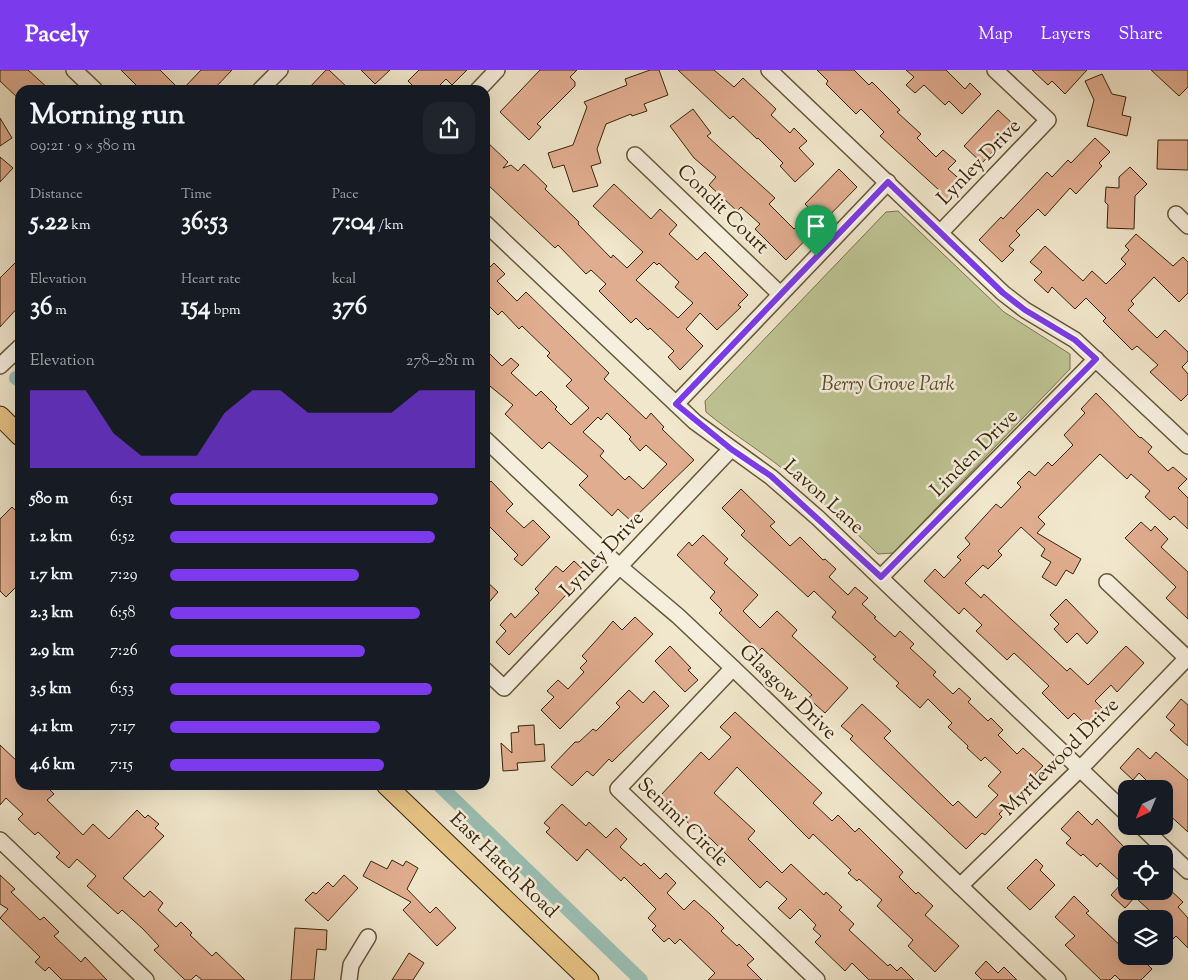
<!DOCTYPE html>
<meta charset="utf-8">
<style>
:root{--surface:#171b24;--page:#20242c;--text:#f1f3f6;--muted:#9ea1a6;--accent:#7c3aed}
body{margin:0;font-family:"Sorts Mill Goudy",serif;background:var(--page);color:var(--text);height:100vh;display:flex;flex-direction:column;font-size:19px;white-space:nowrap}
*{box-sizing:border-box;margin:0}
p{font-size:16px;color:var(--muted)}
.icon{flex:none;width:28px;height:28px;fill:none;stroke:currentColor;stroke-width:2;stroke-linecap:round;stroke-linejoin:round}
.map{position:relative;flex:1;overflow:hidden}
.sheet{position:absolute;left:15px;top:15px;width:475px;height:705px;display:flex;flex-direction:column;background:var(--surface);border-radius:15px;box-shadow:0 5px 20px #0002}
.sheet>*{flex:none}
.needle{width:32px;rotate:224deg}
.tools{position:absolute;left:1118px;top:710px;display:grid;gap:10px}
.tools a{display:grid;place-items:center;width:55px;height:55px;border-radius:10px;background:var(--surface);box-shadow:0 5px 20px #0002;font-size:25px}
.pin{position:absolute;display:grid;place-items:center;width:42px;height:42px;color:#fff;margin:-51px -21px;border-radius:50% 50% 50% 0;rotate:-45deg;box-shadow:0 0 5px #0007}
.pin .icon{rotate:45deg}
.round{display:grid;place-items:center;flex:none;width:52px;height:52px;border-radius:15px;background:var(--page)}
.summary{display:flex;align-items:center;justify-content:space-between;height:85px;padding:0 15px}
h1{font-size:28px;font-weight:800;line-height:38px}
.figures{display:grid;grid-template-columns:repeat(3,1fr);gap:8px;height:85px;padding:5px 15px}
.figures div{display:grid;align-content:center}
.figures b{font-size:25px;font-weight:800}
.figures small{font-size:14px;font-weight:400}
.figures p{font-size:14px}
.chart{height:140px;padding:10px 15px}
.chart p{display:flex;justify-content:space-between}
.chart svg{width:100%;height:90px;margin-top:5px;fill:var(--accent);opacity:.7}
ul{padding:0 15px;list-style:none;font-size:16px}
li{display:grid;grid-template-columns:80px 60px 1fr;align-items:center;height:38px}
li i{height:12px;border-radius:6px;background:var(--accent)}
header{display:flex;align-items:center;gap:30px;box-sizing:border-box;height:70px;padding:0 25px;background:var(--accent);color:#fff}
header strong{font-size:24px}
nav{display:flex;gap:28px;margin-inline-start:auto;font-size:18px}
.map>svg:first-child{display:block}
.green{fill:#bec494;stroke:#7b744e}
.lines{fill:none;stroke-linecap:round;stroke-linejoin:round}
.canal{stroke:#9bc0b5;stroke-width:14}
.building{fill:#e1ad90;stroke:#382508;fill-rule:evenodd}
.minor-casing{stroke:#665639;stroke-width:18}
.major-casing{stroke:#382508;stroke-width:21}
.minor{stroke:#f6efde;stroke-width:15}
.major{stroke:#e8c486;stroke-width:19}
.route-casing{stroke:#fff;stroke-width:10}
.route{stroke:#7c3aed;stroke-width:6}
.labels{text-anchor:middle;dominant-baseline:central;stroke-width:5;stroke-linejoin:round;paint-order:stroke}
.street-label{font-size:20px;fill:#382508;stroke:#f6efde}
.park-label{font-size:20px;font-style:italic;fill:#5a4d2b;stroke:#f6efde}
</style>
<header>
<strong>Pacely</strong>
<nav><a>Map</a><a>Layers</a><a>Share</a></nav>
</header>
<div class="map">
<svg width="1188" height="910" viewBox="0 0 1188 910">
<rect width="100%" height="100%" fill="#f1e7cc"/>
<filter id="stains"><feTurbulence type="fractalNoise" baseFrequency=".004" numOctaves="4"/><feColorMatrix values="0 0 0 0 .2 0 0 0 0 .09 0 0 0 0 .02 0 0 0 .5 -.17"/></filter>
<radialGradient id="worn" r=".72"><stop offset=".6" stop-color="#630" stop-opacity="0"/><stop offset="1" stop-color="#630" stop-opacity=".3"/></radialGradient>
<path class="green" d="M898,141L1004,242L1070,284V299L893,483L878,484C848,455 817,426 783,399C758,379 731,363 706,342L705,331L886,142Z"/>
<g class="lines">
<g class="canal">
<polyline points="16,308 20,311"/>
<polyline points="439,715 641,910"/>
</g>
</g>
<g class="building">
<polygon points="0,0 28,0 50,20 20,20 20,30 0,11"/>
<polygon points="121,0 160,0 180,20 141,20"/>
<polygon points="201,0 232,0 213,20 182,20"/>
<polygon points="326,0 329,0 350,20 307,20"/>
<polygon points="361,0 390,0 375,14"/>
<polygon points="419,0 467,0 452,15 446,9 435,20 417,20 408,11"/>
<polygon points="540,0 577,0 570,7 575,12 575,16 537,54 541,57 529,70 500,42"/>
<polygon points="650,0 659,0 668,25 644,34 647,41 632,46 631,44 606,54 597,79 601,93 591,96 598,116 573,122 564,95 553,98 548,83 573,75 587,37 584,32 627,15 625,9"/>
<polygon points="678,0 714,0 734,17 743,8 776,39 771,45 790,63 794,58 807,71 799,78 814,94 795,112 780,96 783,93 758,68 757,69 733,46 730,49"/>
<polygon points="817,0 854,0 869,15 872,12 900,40 897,42 921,64 917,68 936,87 943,80 956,91 948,99 964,113 947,131 938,123 940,121 880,66 884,62 861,39 856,44 826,14 828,11"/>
<polygon points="906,0 946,0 965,19 970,13 981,24 962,44 949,31 945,35 924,15 915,23 906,15 914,7"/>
<polygon points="1032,0 1087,0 1065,24 1052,11 1048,15"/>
<polygon points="1151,0 1188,0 1188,17 1179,26"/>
<polygon points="1102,4 1112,24 1126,27 1122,45 1131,47 1127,66 1087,56 1094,30 1085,11"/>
<polygon points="693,39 711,63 707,66 775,128 769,134 794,159 812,141 805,134 839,99 857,117 786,190 755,159 760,154 741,137 737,141 709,115 716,107 694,88 670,56"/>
<polygon points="998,40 1016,57 982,93 964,76"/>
<polygon points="0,48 12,68 0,76"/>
<polygon points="1095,68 1110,82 1099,93 1102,96 1076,124 1070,118 1045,146 1038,139 1016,161 1020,165 1009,176 1014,180 1002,192 979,170 1001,147 1003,149 1047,102 1052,107 1068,90 1071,93"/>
<path d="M485,70L508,92L503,98L511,95L518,101L524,94L547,116L545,119L579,152L578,154L611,188L613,185L627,198L643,182L593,136L614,114L651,149L660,139L677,155L669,164L697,190L705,182L748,225L738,235L741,237L717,260L700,243L686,259L703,276L680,300L668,287L674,281L650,258L648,260L636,248L631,253L599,221L606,214L591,200L586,204L558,175L555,178L487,114L485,117ZM654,192L657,195L659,193L679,212L675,217L693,233L678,248L636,210Z"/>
<polygon points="1158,70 1188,70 1188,100 1157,99"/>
<polygon points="0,87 13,98 0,112"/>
<polygon points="1130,97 1147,114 1135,126 1134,159 1107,158 1108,135 1105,132 1106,117 1119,118 1119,107"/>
<polygon points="1136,164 1173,196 1183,187 1188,192 1188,223 1179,232 1154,207 1131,231 1134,234 1128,240 1157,268 1165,260 1188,282 1188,291 1182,297 1188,304 1188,324 1181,331 1150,302 1158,295 1137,276 1132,280 1103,251 1106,248 1086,228 1075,239 1052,217 1048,223 1034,210 1042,202 1030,192 1045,176 1083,211 1092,201 1106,214 1126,194 1121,189 1129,180 1125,176"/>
<polygon points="20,188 20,235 0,257 0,208"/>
<path d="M494,193L505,204L497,211L517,231L526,222L609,303L604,309L646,349L651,343L664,357L662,359L694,390L631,451L618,439L612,446L579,415L588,406L549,372L542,379L505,344L513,335L485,312V279L502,296L511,288L519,295L511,303L536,326L541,321L557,337L555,339L571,355L589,338L566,316L572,310L547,286L550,283L522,256L519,259L502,241L498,245L485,232V200L486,201ZM607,343L631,367L629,369L640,381L646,375L667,394L643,419L629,406L625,410L600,386L604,381L583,362L598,347L601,350Z"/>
<polygon points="1096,323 1140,368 1141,367 1152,377 1148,382 1168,401 1173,397 1187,409 1178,418 1188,428 1188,459 1174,446 1170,450 1145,427 1150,421 1131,404 1127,409 1100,384 1038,447 1045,454 1037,463 1081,489 1073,504 1066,500 1056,516 1042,507 1051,492 1041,486 1045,479 1021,457 998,481 1002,485 988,499 983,495 965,513 981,528 984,524 1067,601 1070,598 1088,615 1126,576 1144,593 1117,622 1111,615 1095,631 1104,640 1088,657 1074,643 1068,649 1042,623 1049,616 1029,597 1014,583 1007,590 976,561 982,555 964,538 959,544 924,511 935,499 944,508 961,490 957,487 970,474 965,468 996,434 1001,438 1021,417 1017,413 1029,401 1035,406 1048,392 1052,396 1073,375 1064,365 1085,343 1081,339"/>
<polygon points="491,411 513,434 506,441 524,458 533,450 550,467 522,496 514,489 518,485 490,457 485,462 485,417"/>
<polygon points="741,419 775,452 770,456 790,476 800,467 823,490 825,489 836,499 829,507 848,525 855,517 868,528 862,534 876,547 874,548 895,567 900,561 914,574 910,578 936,602 933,605 953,624 959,618 971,629 968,632 988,651 991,648 1003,660 998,665 1017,684 1023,678 1043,696 999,744 1002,747 985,765 982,763 966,779 850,669 853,666 841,656 862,634 891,661 884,668 953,736 958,731 976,748 998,725 988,716 1001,702 985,687 981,691 967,678 968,676 948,657 952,653 928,629 920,638 896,616 899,613 873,589 876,587 832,547 836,542 814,521 808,527 741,465 745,461 722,438"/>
<polygon points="12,437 20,445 20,513 6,527 0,521 0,449"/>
<polygon points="1141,452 1151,461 1155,456 1168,469 1161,477 1188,502 1188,549 1166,528 1176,517 1125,468"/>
<polygon points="703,465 728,489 724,493 758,525 743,541 760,558 777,541 797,560 792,566 848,618 825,643 808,628 812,625 762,578 759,581 719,543 722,540 710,528 715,522 677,485 689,472 692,476"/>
<polygon points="574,491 587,503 509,585 496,572 506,561 500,555 511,543 515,548 539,523 535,519 556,496 563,502"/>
<polygon points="485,510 498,522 485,537"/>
<polygon points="1066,529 1098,562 1087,574 1077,563 1067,573 1054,559 1059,554 1050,545"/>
<polygon points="635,547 653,564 560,659 541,640 554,627 547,621 558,610 568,619 584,602 580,598 587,591 582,586 603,563 613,551 622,560"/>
<polygon points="670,576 691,598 688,600 698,610 685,622 655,591"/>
<polygon points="629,620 643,633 654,621 669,636 612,692 609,689 593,706 587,701 572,716 551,697 575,672 579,672 593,659 596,661 620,637 616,633"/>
<polygon points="1181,629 1188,635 1188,676 1170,660 1175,655 1166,647"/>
<polygon points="735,642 822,723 813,733 832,751 838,745 855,762 859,758 903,802 899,807 916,824 918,822 933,836 925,845 959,876 935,902 908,876 913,870 877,836 882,830 859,809 857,811 848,803 851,800 813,764 809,769 737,697 714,723 755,761 748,769 782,803 791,794 824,825 826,822 842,837 839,840 854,854 849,860 888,896 890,894 897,901 901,897 914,910 869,910 852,893 845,901 815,872 821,866 813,859 816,855 800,839 790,849 778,838 787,829 767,811 760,818 711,769 696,757 694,759 661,725 701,682 709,690 731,667 720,657"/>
<polygon points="534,655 535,675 544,674 545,691 517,693 518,700 503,701 501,673 512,683 511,663 519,662 518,656"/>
<polygon points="0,675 20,694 20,715 45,715 54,724 47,730 83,765 93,754 109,769 137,740 145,748 148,745 159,754 155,758 164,766 123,808 144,827 150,821 163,833 158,840 176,857 181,852 192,863 190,865 212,886 216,882 245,910 202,910 196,905 191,910 185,910 154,880 159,876 143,859 122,840 118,844 87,816 96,806 77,789 69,798 56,787 60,783 38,762 35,765 18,749 23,744 6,728 0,735"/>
<polygon points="1138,678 1150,689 1156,682 1188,710 1188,762 1166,742 1172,735 1164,728 1164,719 1155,719 1139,703 1133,710 1120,698"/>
<polygon points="562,734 586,756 589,752 606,768 616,758 627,769 620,777 641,796 644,793 660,809 666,803 676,813 667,823 684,840 694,830 710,844 724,858 721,861 737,876 739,874 754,889 747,895 762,910 708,910 715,903 680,869 675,874 669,868 664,872 652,860 656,856 648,848 656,839 624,807 621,811 587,779 577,791 546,762 550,758 544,753"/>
<polygon points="1078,741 1092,755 1097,749 1126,779 1126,821 1164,821 1164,814 1183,832 1178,837 1188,848 1188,878 1176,866 1164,878 1164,849 1146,849 1152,843 1135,827 1125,838 1111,825 1122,813 1100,793 1097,797 1083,784 1081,786 1066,773 1071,768 1061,759"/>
<polygon points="1036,789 1043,796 1040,800 1055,815 1030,840 1007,818"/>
<polygon points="392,790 403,796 406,791 418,798 407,819 430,843 436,837 456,858 437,876 403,840 411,832 363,806 371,791 387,799"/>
<polygon points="0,805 15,819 11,822 40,850 44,847 59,862 54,866 81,892 85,887 107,910 62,910 49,897 45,901 35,892 40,887 0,848 8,839 0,834"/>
<polygon points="344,805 358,818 328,851 305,830 313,822 316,824 328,812 333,817"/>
<polygon points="1074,826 1089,841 1086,843 1126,881 1126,886 1132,886 1136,891 1140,887 1152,899 1141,910 1120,910 1115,905 1110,910 1101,910 1065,875 1075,866 1055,847"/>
<polygon points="295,858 327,860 326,880 317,879 314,910 291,910"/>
<polygon points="409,883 424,893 413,910 392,910"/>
<polygon points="986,891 998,903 1004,897 1017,910 982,910 975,903"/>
</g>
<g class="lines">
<g class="minor-casing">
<g id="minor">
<polyline points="74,0 95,20"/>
<polyline points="769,0 1003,223 1025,240 1075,270 1188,376"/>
<polyline points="260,20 280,0"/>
<polyline points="478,20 497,0"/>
<polyline points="635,85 780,224"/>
<polyline points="1176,144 1188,156"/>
<polyline points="485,153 695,352 771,407 818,448 1126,743"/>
<polyline points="940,163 1048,50 995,0"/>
<polyline points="0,296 20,277"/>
<polyline points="676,334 888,112"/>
<polyline points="485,369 620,497 678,546 733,598 1058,910"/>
<polyline points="881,507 1096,289"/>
<polyline points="1107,512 1188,589"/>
<polyline points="733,598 618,719 817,910"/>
<polyline points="485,600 504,618 731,379"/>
<polyline points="1141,756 1188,801"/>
<polyline points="0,770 146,910"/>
<polyline points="960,816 1080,699 1188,587"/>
<polyline points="349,910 351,895 368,867"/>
</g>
</g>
<g class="major-casing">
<g id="major">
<polyline points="0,346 20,366"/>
<polyline points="386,715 589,910"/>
</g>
</g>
<use href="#minor" class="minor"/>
<use href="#major" class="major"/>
</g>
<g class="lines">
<g class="route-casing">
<polygon id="route" points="888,112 1003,223 1025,240 1075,270 1096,289 881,507 771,406 731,379 676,334"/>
</g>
<use href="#route" class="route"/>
</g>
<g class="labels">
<g class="street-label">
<text transform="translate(980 93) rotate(-46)">Lynley Drive</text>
<text transform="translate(722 140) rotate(44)">Condit Court</text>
<text transform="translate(975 384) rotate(-45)">Linden Drive</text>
<text transform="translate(823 428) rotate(42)">Lavon Lane</text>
<text transform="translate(603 485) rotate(-46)">Lynley Drive</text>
<text transform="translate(787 623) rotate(44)">Glasgow Drive</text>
<text transform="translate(1061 688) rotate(-45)">Myrtlewood Drive</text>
<text transform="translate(682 753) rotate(44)">Senimi Circle</text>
<text transform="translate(503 796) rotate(44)">East Hatch Road</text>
</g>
<g class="park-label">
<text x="888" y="315">Berry Grove Park</text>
</g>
</g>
<rect width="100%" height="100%" filter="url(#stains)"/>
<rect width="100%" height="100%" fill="url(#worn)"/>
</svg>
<div class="tools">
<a><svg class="needle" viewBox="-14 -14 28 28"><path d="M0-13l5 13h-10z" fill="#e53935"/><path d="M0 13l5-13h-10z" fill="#9ea1a6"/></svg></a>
<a><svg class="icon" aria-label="locate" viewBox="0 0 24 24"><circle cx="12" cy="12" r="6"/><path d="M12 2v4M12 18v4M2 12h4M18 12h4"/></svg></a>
<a><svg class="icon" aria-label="layers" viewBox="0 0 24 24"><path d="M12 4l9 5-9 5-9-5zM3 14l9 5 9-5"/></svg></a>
</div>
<div class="pin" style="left:816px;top:186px;background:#1e9e55"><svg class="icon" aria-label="arrive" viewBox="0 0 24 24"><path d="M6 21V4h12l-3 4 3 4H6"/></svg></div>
<section class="sheet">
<div class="summary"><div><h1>Morning run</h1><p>09:21 · 9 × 580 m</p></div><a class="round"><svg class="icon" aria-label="share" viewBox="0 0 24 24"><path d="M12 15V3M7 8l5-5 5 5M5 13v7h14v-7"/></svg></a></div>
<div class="figures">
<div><p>Distance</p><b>5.22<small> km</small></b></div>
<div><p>Time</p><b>36:53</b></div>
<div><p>Pace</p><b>7:04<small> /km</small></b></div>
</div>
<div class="figures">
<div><p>Elevation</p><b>36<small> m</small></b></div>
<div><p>Heart rate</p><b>154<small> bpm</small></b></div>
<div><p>kcal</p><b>376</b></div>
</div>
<div class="chart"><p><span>Elevation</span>278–281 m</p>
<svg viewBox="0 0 160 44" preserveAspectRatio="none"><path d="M0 44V6L10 6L20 6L30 27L40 38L50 38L60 38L70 17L80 6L90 6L100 17L110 17L120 17L130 17L140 6L150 6L160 6V44z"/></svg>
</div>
<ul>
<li><b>580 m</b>6:51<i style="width:88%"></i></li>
<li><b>1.2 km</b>6:52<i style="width:87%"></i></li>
<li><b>1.7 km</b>7:29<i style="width:62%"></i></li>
<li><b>2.3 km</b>6:58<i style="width:82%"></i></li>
<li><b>2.9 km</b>7:26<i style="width:64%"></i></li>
<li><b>3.5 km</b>6:53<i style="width:86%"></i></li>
<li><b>4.1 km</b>7:17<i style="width:69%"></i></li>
<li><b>4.6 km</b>7:15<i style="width:70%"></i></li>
</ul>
</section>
</div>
